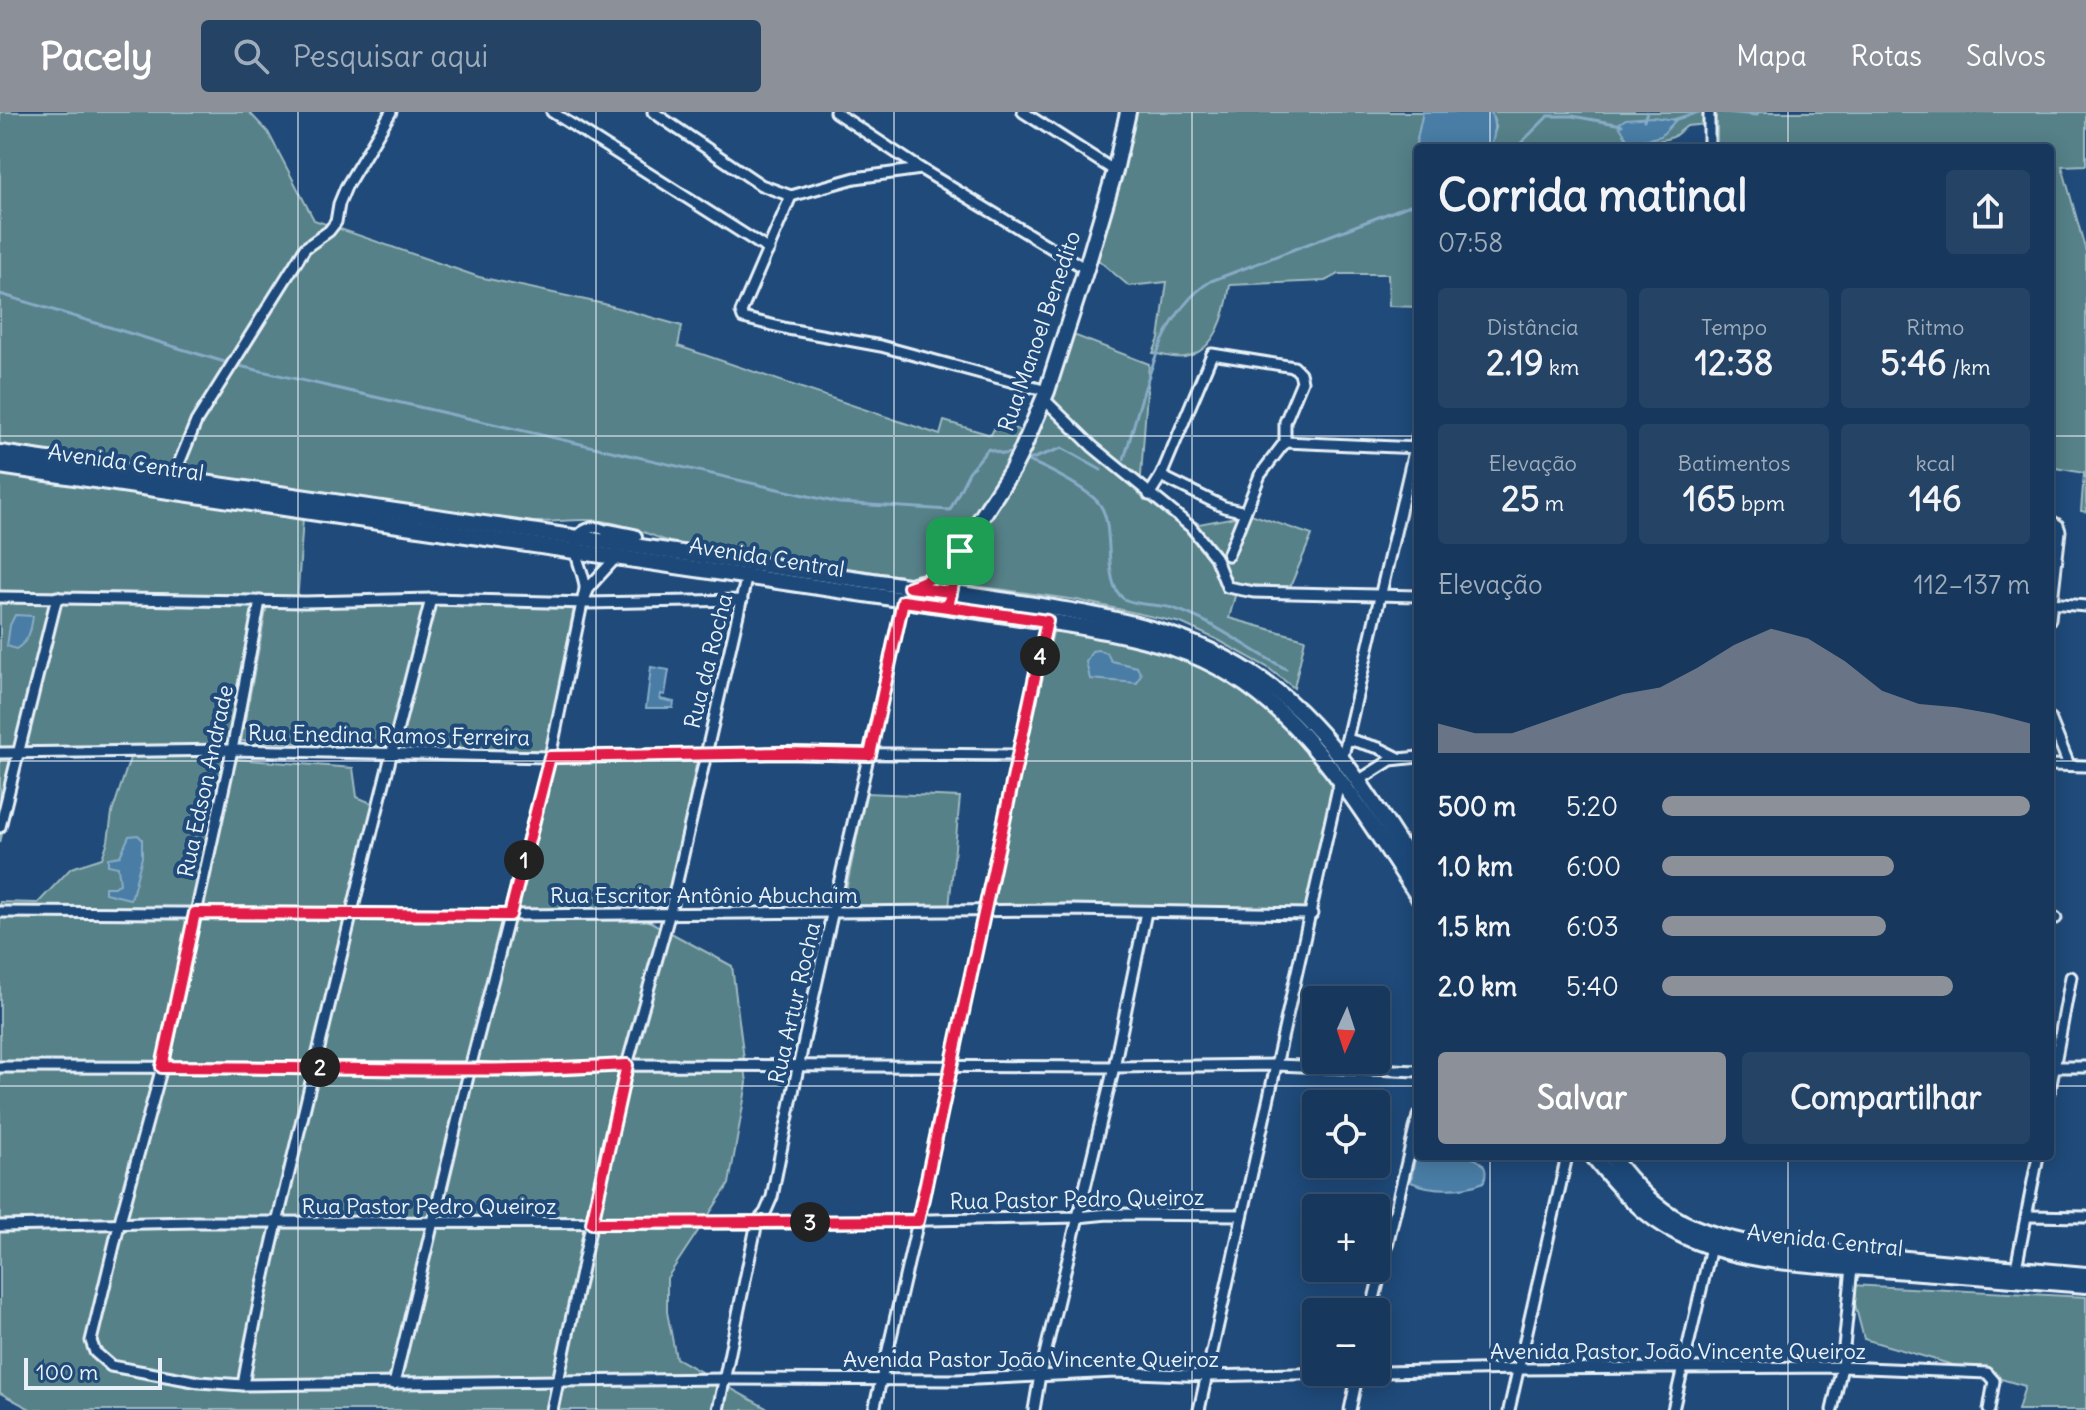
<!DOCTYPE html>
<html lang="pt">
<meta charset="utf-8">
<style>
:root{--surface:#17385c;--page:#244365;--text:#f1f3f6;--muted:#9eacbb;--line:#365272;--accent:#8c9099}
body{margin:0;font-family:Delius,sans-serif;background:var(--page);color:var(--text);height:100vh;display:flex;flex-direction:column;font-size:30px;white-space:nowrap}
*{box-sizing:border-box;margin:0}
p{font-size:26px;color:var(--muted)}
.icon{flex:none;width:44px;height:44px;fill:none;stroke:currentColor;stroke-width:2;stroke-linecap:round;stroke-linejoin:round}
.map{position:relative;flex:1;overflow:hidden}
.side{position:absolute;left:1414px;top:32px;width:640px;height:1016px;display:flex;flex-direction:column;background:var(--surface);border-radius:8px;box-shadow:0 4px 20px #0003,0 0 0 2px var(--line)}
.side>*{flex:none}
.needle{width:52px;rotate:183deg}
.buttons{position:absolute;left:1302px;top:874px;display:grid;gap:16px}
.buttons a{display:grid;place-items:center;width:88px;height:88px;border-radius:8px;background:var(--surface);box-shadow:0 4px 20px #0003,0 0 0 2px var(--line);font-size:40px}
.scale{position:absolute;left:24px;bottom:20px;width:138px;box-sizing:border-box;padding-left:8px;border:4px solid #e8f1f8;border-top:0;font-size:22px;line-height:28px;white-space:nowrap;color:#e8f1f8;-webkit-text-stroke:6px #1f4a7a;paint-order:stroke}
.pin{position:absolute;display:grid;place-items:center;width:68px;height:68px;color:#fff;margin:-34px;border-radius:16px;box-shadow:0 4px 12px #0006}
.km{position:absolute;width:40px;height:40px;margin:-20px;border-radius:50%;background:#222;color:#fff;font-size:22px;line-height:40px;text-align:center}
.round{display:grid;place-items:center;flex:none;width:84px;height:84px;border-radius:8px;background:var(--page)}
.headline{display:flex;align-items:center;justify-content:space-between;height:136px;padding:0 24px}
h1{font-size:44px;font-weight:700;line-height:60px}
.figures{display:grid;grid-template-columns:repeat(3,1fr);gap:12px;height:136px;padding:8px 24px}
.figures div{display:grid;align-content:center;border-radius:8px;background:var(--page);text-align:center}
.figures b{font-size:34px;font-weight:700}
.figures small{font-size:22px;font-weight:400}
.figures p{font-size:22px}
.chart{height:224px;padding:16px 24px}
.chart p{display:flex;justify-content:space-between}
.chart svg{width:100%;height:144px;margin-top:8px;fill:var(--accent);opacity:.7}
.cta{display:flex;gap:16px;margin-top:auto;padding:16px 24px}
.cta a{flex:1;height:92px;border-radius:8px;background:var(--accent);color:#fff;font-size:32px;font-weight:700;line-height:92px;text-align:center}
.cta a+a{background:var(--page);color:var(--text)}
ul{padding:0 24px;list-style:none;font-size:26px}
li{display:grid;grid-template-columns:128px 96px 1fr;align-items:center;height:60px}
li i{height:20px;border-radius:10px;background:var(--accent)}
header{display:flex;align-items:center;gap:48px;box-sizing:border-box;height:112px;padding:0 40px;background:var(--accent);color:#fff}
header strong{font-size:38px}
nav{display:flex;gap:44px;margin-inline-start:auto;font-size:28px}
.search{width:560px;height:72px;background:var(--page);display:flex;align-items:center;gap:20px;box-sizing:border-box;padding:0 28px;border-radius:8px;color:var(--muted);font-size:30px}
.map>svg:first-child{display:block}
.green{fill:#568188;stroke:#9fb9c0;stroke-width:2}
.water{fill:#487da5;stroke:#88abc6;stroke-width:2}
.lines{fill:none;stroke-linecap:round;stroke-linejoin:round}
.stream{stroke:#88abc6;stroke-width:3}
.street-casing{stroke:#e8f1f8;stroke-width:15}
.secondary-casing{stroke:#e8f1f8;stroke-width:20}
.street{stroke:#1f4a7a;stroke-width:9}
.secondary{stroke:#1f4a7a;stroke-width:14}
.route-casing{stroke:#fff;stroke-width:16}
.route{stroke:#e11d48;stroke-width:10}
.grid{fill:none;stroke:#e8f1f8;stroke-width:2;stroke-opacity:0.55}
.labels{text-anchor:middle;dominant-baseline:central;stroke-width:8;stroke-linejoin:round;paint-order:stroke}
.street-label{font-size:22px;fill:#e8f1f8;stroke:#1f4a7a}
</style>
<header>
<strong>Pacely</strong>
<div class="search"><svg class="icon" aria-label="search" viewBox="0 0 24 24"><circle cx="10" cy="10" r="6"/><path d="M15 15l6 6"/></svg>Pesquisar aqui</div>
<nav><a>Mapa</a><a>Rotas</a><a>Salvos</a></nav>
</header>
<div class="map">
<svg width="2086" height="1298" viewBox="0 0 2086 1298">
<rect width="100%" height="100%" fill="#1f4a7a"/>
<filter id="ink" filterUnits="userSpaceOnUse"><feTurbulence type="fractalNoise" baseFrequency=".0125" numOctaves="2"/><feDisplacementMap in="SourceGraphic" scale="16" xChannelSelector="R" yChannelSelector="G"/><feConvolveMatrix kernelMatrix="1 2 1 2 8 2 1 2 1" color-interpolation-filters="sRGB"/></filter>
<g filter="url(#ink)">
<g class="green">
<path d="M0,0H249L268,20L314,108L479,165L604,192L682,214L678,234L940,323L944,309L991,323L998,308L1034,326L1046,305L1071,222L1149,252L1140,378L1155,384L1199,412L1251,402L1312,423L1290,475L1238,473L1229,506L1305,527L1294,576L1267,555L1218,528L1181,511L1077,488L677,433C648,422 618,408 586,408C565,408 545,411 524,410L0,332Z"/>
<path d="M1137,0H1423L1410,60L1418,75V195L1389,194L1388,162H1339L1325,169L1230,173C1226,200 1217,239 1185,245C1175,247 1163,243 1153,241L1159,227L1167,170L1129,174L1097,147Z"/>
<polygon points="1491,0 2086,0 2086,53 2062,54 2086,140 2086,400 2081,399 2084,361 2050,355 2050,36 1717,36 1717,11 1687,14 1673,25 1634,36 1490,36 1496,15"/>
<polygon points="0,362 303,406 297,492 574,495 547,639 241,629 269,483 0,479"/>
<polygon points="0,488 253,494 229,633 182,643 353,656 357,685 381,695 354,810 390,805 453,809 517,793 553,649 697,648 667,798 636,802 732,854 747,971 729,1072 667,1166 667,1200 676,1246 770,1298 32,1298 0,1281 0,790 38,791 71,756 102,746 108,729 112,701 130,646 19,646 0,731"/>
<polygon points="1064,518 1129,529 1201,554 1238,576 1283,608 1334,670 1307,799 989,800 1053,520"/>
<polygon points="866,681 960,685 949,796 843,793"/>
<polygon points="1850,1173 2086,1185 2086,1298 2018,1298 2025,1274 1864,1227"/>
</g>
<g class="water">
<path d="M1423,0H1491C1495,13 1496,23 1490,36H1418V75L1410,60Z"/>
<polygon points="1652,5 1676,8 1661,24 1630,31 1618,12 1626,7"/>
<path d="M15,503L33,504C31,519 29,529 16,537L7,534L10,513Z"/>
<polygon points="1098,538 1107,541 1111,549 1137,555 1141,562 1137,571 1090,567 1086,550 1092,539"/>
<polygon points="651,555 669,558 665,583 661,582 660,587 674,590 673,596 646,596"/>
<polygon points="138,723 142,727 142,745 132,784 130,787 105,781 105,775 114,775 120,772 118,755 108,753 108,746 120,744 129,724"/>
<path d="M1418,1028V1044C1438,1044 1496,1035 1484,1070C1463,1079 1431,1079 1411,1070Z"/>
</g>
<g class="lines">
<g class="stream">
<polyline points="1724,0 1757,3 1758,0"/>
<polyline points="1644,8 1647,0"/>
<polyline points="1673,8 1699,0"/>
<polyline points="1516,36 1548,4 1572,4 1622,13"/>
<polyline points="0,182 228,251"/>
<polyline points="235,253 839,391 950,398 969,360 988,337 1003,342 1013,341"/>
<path d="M1124,347C1142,290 1157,202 1211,169L1418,90"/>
<polyline points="1029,348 1062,336 1101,358"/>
<path d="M1028,349C1045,355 1090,378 1100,393C1116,415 1101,472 1124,487C1137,494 1158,492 1172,496C1212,508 1250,538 1286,557"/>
</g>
<g class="street-casing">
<g id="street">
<polyline points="552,0 769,138"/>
<polyline points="653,0 761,73 791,84 855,66 921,57"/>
<polyline points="835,0 921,57 1086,157"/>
<polyline points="1023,0 1115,59"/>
<polyline points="1709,0 1709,36"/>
<polyline points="791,84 741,200 743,206 788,217 881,234 1047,279"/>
<polyline points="1044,287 1093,335 1191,415 1215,445 1227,475 1254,480 1418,484"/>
<polyline points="1285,330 1418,336"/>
<polyline points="1161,364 1224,395 1245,400"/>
<polyline points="173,366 196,310 305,136 329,119 336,110 339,92 346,75 391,0"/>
<polyline points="1149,383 1161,364 1212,242 1294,255 1300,261 1302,269 1285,310 1285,330 1260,363 1228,443"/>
<polyline points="2050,408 2058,413 2060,419 2050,507"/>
<polyline points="0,485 305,490 431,487 588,491 742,488"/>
<polyline points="260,489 232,638 162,955 119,1113 91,1229 95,1240 111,1254 199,1270 243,1273 724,1267 957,1268 1115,1260 1207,1264 1518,1257 1842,1255 1987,1261 1994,1269 1989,1298"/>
<polyline points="583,490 590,474 612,450 616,441"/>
<polyline points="2050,491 2086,494"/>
<polyline points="2050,606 2069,653"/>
<polyline points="1347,627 1379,636 1399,646"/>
<polyline points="0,641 232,638 550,645 785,641 1018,643"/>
<polyline points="1342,648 1418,322"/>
<polyline points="2050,653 2086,654"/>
<polyline points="1358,669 1391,648 1418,645"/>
<polyline points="0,715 57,485"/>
<polyline points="0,800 510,803 1068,798 1312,802"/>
<polyline points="2050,806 2056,806"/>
<polyline points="0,955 470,956 522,959 627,953 1114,955 1277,953 1418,959"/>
<polyline points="2050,955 2086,955"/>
<polyline points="2050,978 2071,865"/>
<polyline points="2028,1104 2086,1105"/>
<polyline points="0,1114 196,1110 785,1111 1078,1105 1108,1102 1242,1103"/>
<polyline points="2016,1156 2038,1044"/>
<polyline points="1371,1200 1418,1004"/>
<path d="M394,1272L470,956L550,645L585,477C586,458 561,428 588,417C597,413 605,417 612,423"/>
<path d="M243,1273C262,1165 290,1059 315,953C352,797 391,642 431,487"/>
<polyline points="552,1298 606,1042 627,953 670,800 747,463"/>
<path d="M718,1298L757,1110L765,1101L772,1085C810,885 860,688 903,489"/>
<polyline points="874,1298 918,1109 1047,509"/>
<polyline points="1034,1298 1040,1263 1114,955 1146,800"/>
<polyline points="1199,1298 1340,667"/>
<polyline points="1350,1298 1358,1260"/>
<polyline points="1509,1298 1567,1044"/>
<polyline points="1673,1298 1711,1135"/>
<polyline points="1832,1298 1842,1255 1852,1155"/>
</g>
</g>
<g class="secondary-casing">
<g id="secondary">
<path d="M0,341L968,483C1093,502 1221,513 1312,612C1354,656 1385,710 1418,760"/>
<path d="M0,354L1047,509C1090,516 1133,523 1173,536C1291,573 1354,688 1418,784"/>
<polyline points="609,420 634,425"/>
<polyline points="913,473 929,469 938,463 960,439 1012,358 1023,336 1047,279 1086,157 1115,59 1128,0"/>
<polyline points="949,490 960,440"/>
<path d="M1593,1044C1617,1074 1643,1104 1678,1121C1738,1152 1813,1152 1880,1157C1949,1162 2017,1167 2086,1173"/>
<path d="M1611,1044C1630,1070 1653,1095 1682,1110C1740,1138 1810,1139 1873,1144C1944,1150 2015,1156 2086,1163"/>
</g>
</g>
<use href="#street" class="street"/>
<use href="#secondary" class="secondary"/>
</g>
</g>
<g class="lines" filter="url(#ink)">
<g class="route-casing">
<path id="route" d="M960,439L948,495L903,489L870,643L785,641L550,645L510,803L195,801L162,955C317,955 472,962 627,953L592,1111L918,1109L1047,509L948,495L951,480L909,475C935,467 943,459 960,439"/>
</g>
<use href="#route" class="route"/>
</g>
<path class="grid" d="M298,0V1298M596,0V1298M894,0V1298M1192,0V1298M1490,0V36M1788,0V36M0,324H1418M2050,324H2086M0,649H1418M2050,649H2086M0,974H1418M2050,974H2086M1490,1044V1298M1788,1044V1298"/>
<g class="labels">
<g class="street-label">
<text transform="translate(1039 219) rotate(-71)">Rua Manoel Benedito</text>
<text transform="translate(126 350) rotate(8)">Avenida Central</text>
<text transform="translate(767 445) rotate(9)">Avenida Central</text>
<text transform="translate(708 549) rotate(-76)">Rua da Rocha</text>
<text transform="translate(389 623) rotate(1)">Rua Enedina Ramos Ferreira</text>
<text transform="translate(205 669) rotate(-78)">Rua Edson Andrade</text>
<text x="704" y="783">Rua Escritor Antônio Abuchaim</text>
<text transform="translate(794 891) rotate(-77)">Rua Artur Rocha</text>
<text transform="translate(1077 1087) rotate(-1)">Rua Pastor Pedro Queiroz</text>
<text x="429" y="1094">Rua Pastor Pedro Queiroz</text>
<text transform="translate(1825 1128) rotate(6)">Avenida Central</text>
<text x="1678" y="1239">Avenida Pastor João Vincente Queiroz</text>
<text x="1031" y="1247">Avenida Pastor João Vincente Queiroz</text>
</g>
</g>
</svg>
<div class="buttons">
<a><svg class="needle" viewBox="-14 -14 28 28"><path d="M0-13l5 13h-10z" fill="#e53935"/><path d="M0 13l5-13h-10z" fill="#9eacbb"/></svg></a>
<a><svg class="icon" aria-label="locate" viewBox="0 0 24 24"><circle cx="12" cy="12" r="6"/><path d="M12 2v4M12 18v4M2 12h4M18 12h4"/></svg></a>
<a>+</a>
<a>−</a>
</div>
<div class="scale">100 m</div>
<div class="pin" style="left:960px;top:439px;background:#1e9e55"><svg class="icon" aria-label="arrive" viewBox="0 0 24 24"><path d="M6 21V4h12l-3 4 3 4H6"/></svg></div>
<b class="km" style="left:524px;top:748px">1</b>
<b class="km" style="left:320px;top:955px">2</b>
<b class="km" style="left:810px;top:1110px">3</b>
<b class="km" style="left:1040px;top:544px">4</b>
<section class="side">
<div class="headline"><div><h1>Corrida matinal</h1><p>07:58</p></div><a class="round"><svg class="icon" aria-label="share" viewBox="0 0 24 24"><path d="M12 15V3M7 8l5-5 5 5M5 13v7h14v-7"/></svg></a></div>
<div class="figures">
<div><p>Distância</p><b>2.19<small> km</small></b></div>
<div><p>Tempo</p><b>12:38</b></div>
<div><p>Ritmo</p><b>5:46<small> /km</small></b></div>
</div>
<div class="figures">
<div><p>Elevação</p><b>25<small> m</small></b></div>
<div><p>Batimentos</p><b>165<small> bpm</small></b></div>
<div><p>kcal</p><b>146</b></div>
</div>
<div class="chart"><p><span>Elevação</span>112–137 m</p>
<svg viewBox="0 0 160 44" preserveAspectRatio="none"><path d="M0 44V35L10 38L20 38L30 34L40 30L50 26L60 24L70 18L80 11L90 6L100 9L110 16L120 25L130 29L140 30L150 32L160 35V44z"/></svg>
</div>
<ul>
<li><b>500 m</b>5:20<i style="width:100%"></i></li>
<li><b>1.0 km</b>6:00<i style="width:63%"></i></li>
<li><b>1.5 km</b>6:03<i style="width:61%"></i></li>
<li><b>2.0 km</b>5:40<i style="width:79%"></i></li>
</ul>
<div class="cta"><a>Salvar</a><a>Compartilhar</a></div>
</section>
</div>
